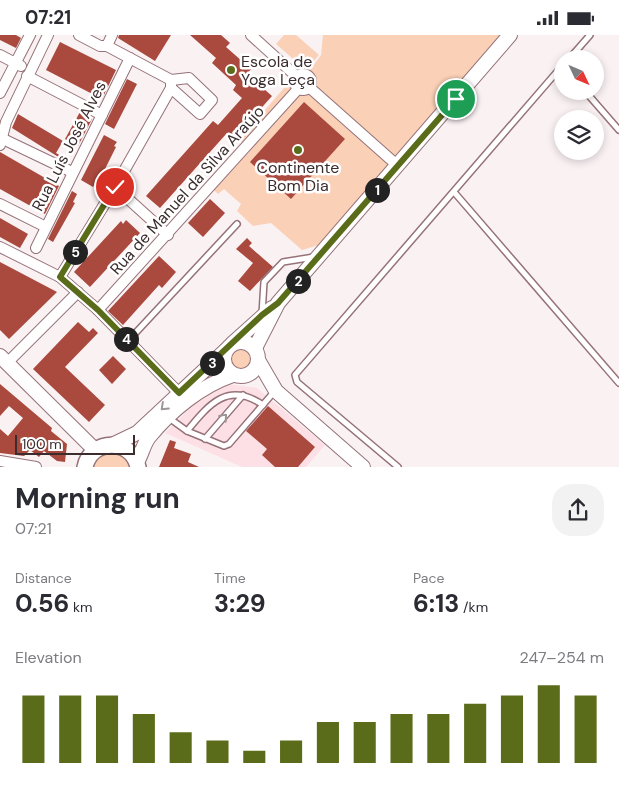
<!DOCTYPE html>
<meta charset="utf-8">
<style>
:root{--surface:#fff;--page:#f2f2f3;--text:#2b2b33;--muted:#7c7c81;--accent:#5a6c19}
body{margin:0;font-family:"DM Sans",sans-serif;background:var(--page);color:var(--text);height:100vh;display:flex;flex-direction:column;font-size:19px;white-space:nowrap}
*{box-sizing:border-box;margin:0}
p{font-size:16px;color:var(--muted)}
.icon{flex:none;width:28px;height:28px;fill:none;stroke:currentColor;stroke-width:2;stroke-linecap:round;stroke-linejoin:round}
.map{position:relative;height:432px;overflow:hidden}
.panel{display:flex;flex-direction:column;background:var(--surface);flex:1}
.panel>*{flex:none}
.needle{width:32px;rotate:134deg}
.tools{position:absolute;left:554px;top:15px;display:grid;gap:10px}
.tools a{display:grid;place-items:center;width:50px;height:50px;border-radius:50%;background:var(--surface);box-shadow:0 2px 8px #0003;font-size:25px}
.scale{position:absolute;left:15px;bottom:12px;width:120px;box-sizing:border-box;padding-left:5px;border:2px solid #3b2c2e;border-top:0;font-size:14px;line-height:18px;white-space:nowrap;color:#3b2c2e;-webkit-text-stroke:4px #fff;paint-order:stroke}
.pin{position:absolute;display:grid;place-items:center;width:42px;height:42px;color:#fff;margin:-21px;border:2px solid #fff;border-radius:50%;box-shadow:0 1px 5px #0007}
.km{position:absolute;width:25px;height:25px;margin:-12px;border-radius:50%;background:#222;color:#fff;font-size:14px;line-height:25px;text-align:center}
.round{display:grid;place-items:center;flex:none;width:52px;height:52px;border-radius:20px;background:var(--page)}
.headline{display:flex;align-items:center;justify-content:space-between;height:85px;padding:0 15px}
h1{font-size:28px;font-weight:700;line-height:38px}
.metrics{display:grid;grid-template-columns:repeat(3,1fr);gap:8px;height:85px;padding:5px 15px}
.metrics div{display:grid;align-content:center}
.metrics b{font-size:25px;font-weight:700}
.metrics small{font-size:14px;font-weight:400}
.metrics p{font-size:14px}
.chart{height:140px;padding:10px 15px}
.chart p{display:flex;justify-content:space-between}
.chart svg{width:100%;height:90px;margin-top:5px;stroke:var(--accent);stroke-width:6}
.status{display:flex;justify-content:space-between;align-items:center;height:35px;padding:0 25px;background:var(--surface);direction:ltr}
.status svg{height:14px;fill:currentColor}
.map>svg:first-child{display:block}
.built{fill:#fde0e5}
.green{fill:#fad0b6}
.building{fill:#aa493d}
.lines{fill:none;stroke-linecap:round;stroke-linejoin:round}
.lane-casing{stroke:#957279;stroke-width:8}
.street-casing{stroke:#957279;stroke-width:12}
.secondary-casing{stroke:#957279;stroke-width:16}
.primary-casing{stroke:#957279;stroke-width:18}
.lane{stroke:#fff;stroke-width:5}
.street{stroke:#fff;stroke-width:10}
.secondary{stroke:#fff;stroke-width:14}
.primary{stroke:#fff;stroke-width:15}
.oneway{stroke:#9d9696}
.route-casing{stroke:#fff;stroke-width:10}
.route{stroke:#5a6c19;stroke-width:6}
.poi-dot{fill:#5a6c19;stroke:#fff;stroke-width:2}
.labels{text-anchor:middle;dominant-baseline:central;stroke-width:5;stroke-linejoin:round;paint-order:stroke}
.poi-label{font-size:16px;fill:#3b2c2e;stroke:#fff;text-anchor:start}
.street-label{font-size:16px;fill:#3b2c2e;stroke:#fff}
</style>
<div class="status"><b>07:21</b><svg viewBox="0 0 49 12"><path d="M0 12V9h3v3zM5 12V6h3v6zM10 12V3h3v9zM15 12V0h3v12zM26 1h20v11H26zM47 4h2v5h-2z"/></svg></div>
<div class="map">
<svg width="619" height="432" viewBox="0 0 619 432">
<rect width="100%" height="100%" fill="#faf1f3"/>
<polygon class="built" points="228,349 257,353 325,410 306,432 242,432 165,398 200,363"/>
<g class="green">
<polygon points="284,0 296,0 319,20 306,35 276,9"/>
<polygon points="323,0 500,0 322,209 302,215 271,188 253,191 237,176 241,169 224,154 218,159 214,155 250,116 239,105 290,46 308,38 321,20"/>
<circle cx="241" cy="325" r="13"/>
<polygon points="102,417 123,417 133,432 91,432"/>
</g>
<g class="building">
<polygon points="0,0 16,0 21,3 16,13 0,5"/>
<polygon points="119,0 171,0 155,26 118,3"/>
<polygon points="190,0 221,0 230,8 226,12 251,34 247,39 272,61 234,104 227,98 160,173 146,161 213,86 218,90 242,63 233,55 236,50 212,28 216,23"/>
<polygon points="60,7 116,35 102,64 46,35"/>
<polygon points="127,44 137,49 114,94 105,89"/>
<polygon points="304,67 345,104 291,164 250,127"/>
<polygon points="80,77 92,84 78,111 65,104"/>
<polygon points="18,79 63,106 56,118 61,121 60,123 12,93"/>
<polygon points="104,100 117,107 114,111 116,112 98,148 96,147 93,152 81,145"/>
<polygon points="0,117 59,151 45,179 0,154"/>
<polygon points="72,156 77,159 73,167 75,168 53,207 48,204"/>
<polygon points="210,164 225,178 203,202 188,188"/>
<polygon points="0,183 28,199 20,213 0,202"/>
<polygon points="126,185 140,198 90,252 74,237 121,186 123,189"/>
<polygon points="247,203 252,208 249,211 273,232 250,256 238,246 253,228 236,214"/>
<polygon points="159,221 176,237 162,253 159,250 123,290 108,276"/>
<polygon points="0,227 57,257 9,304 0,295"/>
<polygon points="78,287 89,297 93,293 98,298 65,332 105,370 89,387 33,334"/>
<polygon points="113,321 126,334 112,349 99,335"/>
<polygon points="0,349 52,393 51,396 67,409 65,427 57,426 44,416 39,422 30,415 24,421 0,418 0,394 8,401 23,383 9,371 0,381"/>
<polygon points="268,371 315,412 298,432 275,432 262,420 267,414 246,396"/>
<polygon points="170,405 176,407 174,413 191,419 188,427 199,432 159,432"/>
</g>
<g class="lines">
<g class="lane-casing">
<g id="lane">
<polyline points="569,24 590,0"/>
<polyline points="585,56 619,95"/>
<polyline points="454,157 619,348"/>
<polyline points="262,279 264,247 283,227 314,222"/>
<polyline points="128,306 237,189"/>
<polyline points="169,383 187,396 224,411 229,409 274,357"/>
<path d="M187,396C209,369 228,346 263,370"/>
<polyline points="205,404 243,360"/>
<polyline points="398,432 297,347 295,340 562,31"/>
</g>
</g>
<g class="street-casing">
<g id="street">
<polyline points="79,0 100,11 107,11 171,45"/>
<polyline points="251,0 296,41"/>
<polyline points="107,11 112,0"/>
<polyline points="0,20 21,31"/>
<circle cx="303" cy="47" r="8"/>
<polyline points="27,41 102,80"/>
<polyline points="171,45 189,43 212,65 200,79 171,53"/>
<polyline points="309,52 398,131"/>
<polyline points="0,58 30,0"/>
<polyline points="3,104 72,137"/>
<polyline points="0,110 6,87 48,0"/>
<polyline points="115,152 168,200"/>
<polyline points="0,169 46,192"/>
<polyline points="0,212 60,242 98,275 179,358"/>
<polyline points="36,213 130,23"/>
<polyline points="60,242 115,152 171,53 171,45"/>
<polyline points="98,275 298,54"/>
<polyline points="7,328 78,257"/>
<polyline points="0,426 36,432"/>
</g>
</g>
<g class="secondary-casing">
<g id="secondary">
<circle cx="241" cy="324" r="17"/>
<polyline points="232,309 272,273"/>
<polyline points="255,313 278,268 510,0"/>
<polyline points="0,321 95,415"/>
<polyline points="258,325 276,356 363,432"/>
<polyline points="114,409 137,398 226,315"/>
<path d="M137,427C142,419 143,410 149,402C171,375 201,351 233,340"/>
</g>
</g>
<g class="primary-casing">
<path id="primary" d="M85,432C91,403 132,403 138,432"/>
</g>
<use href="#lane" class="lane"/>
<use href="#street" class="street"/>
<use href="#secondary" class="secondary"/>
<use href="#primary" class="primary"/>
</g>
<defs><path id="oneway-chevron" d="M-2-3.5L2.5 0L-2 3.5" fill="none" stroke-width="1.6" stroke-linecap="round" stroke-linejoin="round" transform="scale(1.25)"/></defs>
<g class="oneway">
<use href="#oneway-chevron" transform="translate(164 372) rotate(137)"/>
<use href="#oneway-chevron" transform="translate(224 382) rotate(-49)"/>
</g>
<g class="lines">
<g class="route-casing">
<polyline id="route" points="115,152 60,242 98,275 179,358 262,280 278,268 456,64"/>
</g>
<use href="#route" class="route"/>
</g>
<g class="poi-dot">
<circle cx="231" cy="35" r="5"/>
<circle cx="298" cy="115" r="5"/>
</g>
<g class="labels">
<g class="poi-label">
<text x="241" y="26">Escola de<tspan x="241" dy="18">Yoga Leça</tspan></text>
<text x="298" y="132" text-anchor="middle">Continente<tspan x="298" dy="18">Bom Dia</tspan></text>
</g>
<g class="street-label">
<text transform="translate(69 111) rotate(-63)">Rua Luís José Alves</text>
<text transform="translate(187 155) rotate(-48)">Rua de Manuel da Silva Araújo</text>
</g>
</g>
</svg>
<div class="tools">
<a><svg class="needle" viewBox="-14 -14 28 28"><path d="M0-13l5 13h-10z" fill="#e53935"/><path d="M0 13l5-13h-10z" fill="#7c7c81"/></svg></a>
<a><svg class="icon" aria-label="layers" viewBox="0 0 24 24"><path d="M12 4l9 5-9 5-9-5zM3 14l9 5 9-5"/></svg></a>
</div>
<div class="scale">100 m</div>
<div class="pin" style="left:456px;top:64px;background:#1e9e55"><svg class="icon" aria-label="arrive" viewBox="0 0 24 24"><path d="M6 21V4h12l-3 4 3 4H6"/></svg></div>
<div class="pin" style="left:115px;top:152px;background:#d93025"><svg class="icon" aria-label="check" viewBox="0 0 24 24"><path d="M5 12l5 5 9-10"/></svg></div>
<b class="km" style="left:377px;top:155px">1</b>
<b class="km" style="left:298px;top:246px">2</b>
<b class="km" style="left:212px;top:328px">3</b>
<b class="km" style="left:126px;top:304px">4</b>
<b class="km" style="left:75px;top:217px">5</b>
</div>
<section class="panel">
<div class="headline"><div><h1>Morning run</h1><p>07:21</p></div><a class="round"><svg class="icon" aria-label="share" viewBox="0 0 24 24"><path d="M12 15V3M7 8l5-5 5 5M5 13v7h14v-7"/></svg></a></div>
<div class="metrics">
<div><p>Distance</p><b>0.56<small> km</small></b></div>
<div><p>Time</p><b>3:29</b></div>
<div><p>Pace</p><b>6:13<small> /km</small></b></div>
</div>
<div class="chart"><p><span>Elevation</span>247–254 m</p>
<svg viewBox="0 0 160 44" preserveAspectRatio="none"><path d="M5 44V11M15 44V11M25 44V11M35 44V20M45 44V29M55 44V33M65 44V38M75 44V33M85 44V24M95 44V24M105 44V20M115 44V20M125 44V15M135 44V11M145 44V6M155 44V11"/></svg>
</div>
</section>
